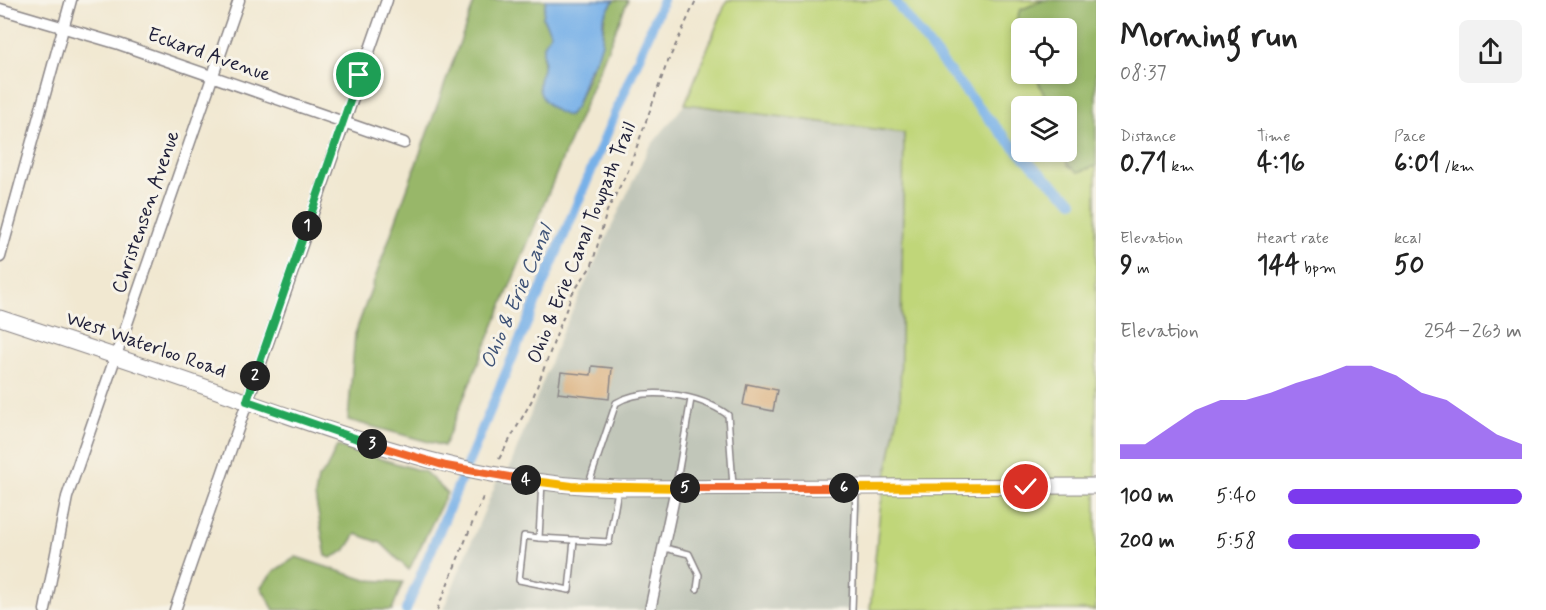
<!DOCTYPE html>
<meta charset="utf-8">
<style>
:root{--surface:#fff;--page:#f2f2f2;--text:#222;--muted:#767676;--accent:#7c3aed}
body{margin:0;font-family:Mynerve,sans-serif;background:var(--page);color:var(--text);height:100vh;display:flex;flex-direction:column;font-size:22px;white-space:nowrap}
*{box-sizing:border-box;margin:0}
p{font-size:20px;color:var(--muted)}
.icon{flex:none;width:33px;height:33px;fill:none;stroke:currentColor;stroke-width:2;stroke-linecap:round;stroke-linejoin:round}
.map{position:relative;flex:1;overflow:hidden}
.side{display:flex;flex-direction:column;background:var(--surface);width:450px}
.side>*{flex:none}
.buttons{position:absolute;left:1011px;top:18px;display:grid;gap:12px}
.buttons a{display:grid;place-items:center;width:66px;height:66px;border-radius:9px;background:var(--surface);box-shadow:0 3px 9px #0003;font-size:30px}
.pin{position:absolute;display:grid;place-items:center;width:51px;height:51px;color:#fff;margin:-26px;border:3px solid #fff;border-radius:50%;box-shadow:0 2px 6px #0007}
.km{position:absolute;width:30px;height:30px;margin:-15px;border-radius:50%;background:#222;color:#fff;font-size:16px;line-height:30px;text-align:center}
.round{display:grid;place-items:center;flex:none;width:63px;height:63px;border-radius:9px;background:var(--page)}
.head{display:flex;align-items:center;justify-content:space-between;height:102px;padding:0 24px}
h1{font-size:33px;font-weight:700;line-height:45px}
.stats{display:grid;grid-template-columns:repeat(3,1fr);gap:9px;height:102px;padding:6px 24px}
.stats div{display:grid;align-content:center}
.stats b{font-size:26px;font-weight:700}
.stats small{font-size:16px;font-weight:400}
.stats p{font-size:16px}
.chart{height:168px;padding:12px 24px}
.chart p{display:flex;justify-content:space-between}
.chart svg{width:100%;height:108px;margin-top:6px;fill:var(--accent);opacity:.7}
ul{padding:0 24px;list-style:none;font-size:20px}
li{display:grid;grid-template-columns:96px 72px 1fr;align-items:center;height:45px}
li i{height:15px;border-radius:8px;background:var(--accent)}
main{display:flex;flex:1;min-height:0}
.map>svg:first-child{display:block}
.industrial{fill:#c1c6b9}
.green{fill:#c0d679;stroke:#717c5a;stroke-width:1.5}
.forest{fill:#98b769;stroke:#5d6c52;stroke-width:1.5}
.water{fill:#78b1e8;stroke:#4d6a92;stroke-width:1.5}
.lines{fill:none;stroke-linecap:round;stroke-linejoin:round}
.canal{stroke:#78b1e8;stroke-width:10}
.building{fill:#e0bd93}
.service-casing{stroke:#8a8586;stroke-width:8}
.minor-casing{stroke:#8a8586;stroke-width:13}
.secondary-casing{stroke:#8a8586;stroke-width:17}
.path{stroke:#8a8586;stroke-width:2;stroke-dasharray:4.5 4.5;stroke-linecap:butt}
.service{stroke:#fff;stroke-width:5}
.minor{stroke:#fff;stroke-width:10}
.secondary{stroke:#fff;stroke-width:15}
.split-1-casing{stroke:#fff;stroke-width:12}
.split-2-casing{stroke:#fff;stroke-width:12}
.split-3-casing{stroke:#fff;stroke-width:12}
.split-4-casing{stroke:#fff;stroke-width:12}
.split-5-casing{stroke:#fff;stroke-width:12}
.split-6-casing{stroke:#fff;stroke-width:12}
.split-7-casing{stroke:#fff;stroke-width:12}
.split-1{stroke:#22a559;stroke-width:8}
.split-2{stroke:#22a559;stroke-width:8}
.split-3{stroke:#22a559;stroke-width:8}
.split-4{stroke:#f0652b;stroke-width:8}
.split-5{stroke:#f5b400;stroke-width:8}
.split-6{stroke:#f0652b;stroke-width:8}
.split-7{stroke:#f5b400;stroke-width:8}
.labels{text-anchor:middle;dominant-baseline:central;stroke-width:6;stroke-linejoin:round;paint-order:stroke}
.street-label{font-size:20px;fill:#22223b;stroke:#f7f3e8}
.water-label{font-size:21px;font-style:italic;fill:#405478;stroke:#f7f3e8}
</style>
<main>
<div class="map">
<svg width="1096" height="610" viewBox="0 0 1096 610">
<rect width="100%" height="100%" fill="#f7f3e8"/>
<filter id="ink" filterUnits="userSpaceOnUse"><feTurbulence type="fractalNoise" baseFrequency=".0167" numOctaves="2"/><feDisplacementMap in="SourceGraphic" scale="12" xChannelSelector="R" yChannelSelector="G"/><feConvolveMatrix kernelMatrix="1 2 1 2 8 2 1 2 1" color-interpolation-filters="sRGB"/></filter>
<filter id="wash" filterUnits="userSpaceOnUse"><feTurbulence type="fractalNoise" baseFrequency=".008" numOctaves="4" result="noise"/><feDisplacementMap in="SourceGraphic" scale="24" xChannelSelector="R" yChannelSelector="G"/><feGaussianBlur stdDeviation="1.35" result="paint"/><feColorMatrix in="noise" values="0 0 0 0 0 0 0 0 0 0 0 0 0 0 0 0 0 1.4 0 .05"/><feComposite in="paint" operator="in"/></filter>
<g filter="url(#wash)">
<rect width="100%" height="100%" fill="#f1e8d1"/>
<polygon class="industrial" points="685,104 904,132 900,404 885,487 856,488 852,610 443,610 499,476 506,477 561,335 648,149"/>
<polygon class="green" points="727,0 1044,0 1020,10 1012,31 1021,46 1022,74 1035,74 1049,106 1022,106 1022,152 1064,152 1068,165 1078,172 1096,166 1096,610 870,610 880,509 900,404 904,133 685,104"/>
<g class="forest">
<path d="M475,0H546L543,18L551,33C529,67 553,80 576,106L602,42L605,14L614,0H628L444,446L348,420L355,334Z"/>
<polygon points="1044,0 1096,0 1096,166 1078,172 1068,165 1064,152 1066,152 1066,106 1049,106 1035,74 1066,74 1066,28 1022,28 1021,46 1012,32 1020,10"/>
<polygon points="337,446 425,472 447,493 409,570 381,543 356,534 345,551 331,558 326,556 315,496 318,478 326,470"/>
<polygon points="296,557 366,580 403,582 392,610 274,610 261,587 274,571"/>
</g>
<path class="water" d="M546,0H614L603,18L602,42L598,55L587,73L576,106L569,116C554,113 537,98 539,83C539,78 542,73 543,69C546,49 537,55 551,33L543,18Z"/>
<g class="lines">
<g class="canal">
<path d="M894,0C946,67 1006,149 1073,201"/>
<polyline points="406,610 663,0"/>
</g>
</g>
<g id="blocks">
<g class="building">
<polygon points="592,366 612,368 609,399 558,393 561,372 591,375"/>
<polygon points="747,384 777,390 773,411 743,405"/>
</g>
</g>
</g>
<g filter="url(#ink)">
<use href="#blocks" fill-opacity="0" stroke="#8a8586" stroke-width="1.5"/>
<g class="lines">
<g class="service-casing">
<g id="service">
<polyline points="542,482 539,538 609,542 618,490"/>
<path d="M589,483L616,403C646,385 700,395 728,415L733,486"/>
<polyline points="676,486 691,399"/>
<polyline points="539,538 524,536 519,580 569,590 574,540"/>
<polyline points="665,548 689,554 699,575 697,589"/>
<polyline points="852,610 856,489"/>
</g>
</g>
<g class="minor-casing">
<g id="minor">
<polyline points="0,9 119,44 404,143"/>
<polyline points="0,257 71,0"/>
<polyline points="45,610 67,497 239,0"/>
<polyline points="175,610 387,0"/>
<polyline points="650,610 676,488"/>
</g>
</g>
<g class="secondary-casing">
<path id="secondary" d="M0,318C76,343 152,368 228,395C357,440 480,485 619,488L1096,486"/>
</g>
<g class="path">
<polyline points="499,459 532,400 572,294 592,265 607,211 628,171 666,66 696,0"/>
<polyline points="437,610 483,497"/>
</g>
<use href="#service" class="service"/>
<use href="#minor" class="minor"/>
<use href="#secondary" class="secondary"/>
</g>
</g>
<g class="lines" filter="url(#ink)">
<g class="split-1-casing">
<polyline id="split-1" points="307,226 359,75"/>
</g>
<g class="split-2-casing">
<polyline id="split-2" points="255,376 307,226"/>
</g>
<g class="split-3-casing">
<polyline id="split-3" points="255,376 247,401 372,444"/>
</g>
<g class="split-4-casing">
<polyline id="split-4" points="372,444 446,466 526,480"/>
</g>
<g class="split-5-casing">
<polyline id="split-5" points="526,480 572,486 685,488"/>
</g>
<g class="split-6-casing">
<polyline id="split-6" points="685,488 844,488"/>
</g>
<g class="split-7-casing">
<polyline id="split-7" points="844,488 1026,487"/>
</g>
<use href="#split-1" class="split-1"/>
<use href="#split-2" class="split-2"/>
<use href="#split-3" class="split-3"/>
<use href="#split-4" class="split-4"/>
<use href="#split-5" class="split-5"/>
<use href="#split-6" class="split-6"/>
<use href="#split-7" class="split-7"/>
</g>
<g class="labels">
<g class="street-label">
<text transform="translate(209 55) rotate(19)">Eckard Avenue</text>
<text transform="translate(146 212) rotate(-71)">Christensen Avenue</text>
<text transform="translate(582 243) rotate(-68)">Ohio &amp; Erie Canal Towpath Trail</text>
<text transform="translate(146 345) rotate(19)">West Waterloo Road</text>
</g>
<g class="water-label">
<text transform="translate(517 297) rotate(-67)">Ohio &amp; Erie Canal</text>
</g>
</g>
</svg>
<div class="buttons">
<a><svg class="icon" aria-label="locate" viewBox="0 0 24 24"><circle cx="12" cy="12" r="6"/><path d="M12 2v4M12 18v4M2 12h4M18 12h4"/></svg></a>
<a><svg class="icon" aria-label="layers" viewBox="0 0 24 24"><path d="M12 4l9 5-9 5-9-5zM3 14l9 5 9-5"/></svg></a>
</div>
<div class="pin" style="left:359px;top:75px;background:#1e9e55"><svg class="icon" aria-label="arrive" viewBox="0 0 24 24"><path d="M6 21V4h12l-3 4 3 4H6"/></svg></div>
<div class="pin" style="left:1026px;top:487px;background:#d93025"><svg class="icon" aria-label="check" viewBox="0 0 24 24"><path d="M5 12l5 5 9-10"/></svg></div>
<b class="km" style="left:307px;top:226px">1</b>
<b class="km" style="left:255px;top:376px">2</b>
<b class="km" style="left:372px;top:444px">3</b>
<b class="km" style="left:526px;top:480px">4</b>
<b class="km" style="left:685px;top:488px">5</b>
<b class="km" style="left:844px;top:488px">6</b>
</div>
<section class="side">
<div class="head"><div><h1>Morning run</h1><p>08:37</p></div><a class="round"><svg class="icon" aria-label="share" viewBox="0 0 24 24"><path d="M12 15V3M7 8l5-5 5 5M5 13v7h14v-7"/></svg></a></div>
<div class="stats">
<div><p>Distance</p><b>0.71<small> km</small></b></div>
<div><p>Time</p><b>4:16</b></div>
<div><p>Pace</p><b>6:01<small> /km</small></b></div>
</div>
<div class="stats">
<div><p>Elevation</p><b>9<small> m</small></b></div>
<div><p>Heart rate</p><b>144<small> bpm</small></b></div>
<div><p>kcal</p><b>50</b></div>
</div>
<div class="chart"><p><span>Elevation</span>254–263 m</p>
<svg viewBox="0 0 160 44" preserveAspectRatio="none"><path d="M0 44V38L10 38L20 31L30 24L40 20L50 20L60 17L70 13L80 10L90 6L100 6L110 10L120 17L130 20L140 27L150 34L160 38V44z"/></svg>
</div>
<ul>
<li><b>100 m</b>5:40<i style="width:100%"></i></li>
<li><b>200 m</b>5:58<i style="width:82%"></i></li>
</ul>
</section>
</main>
